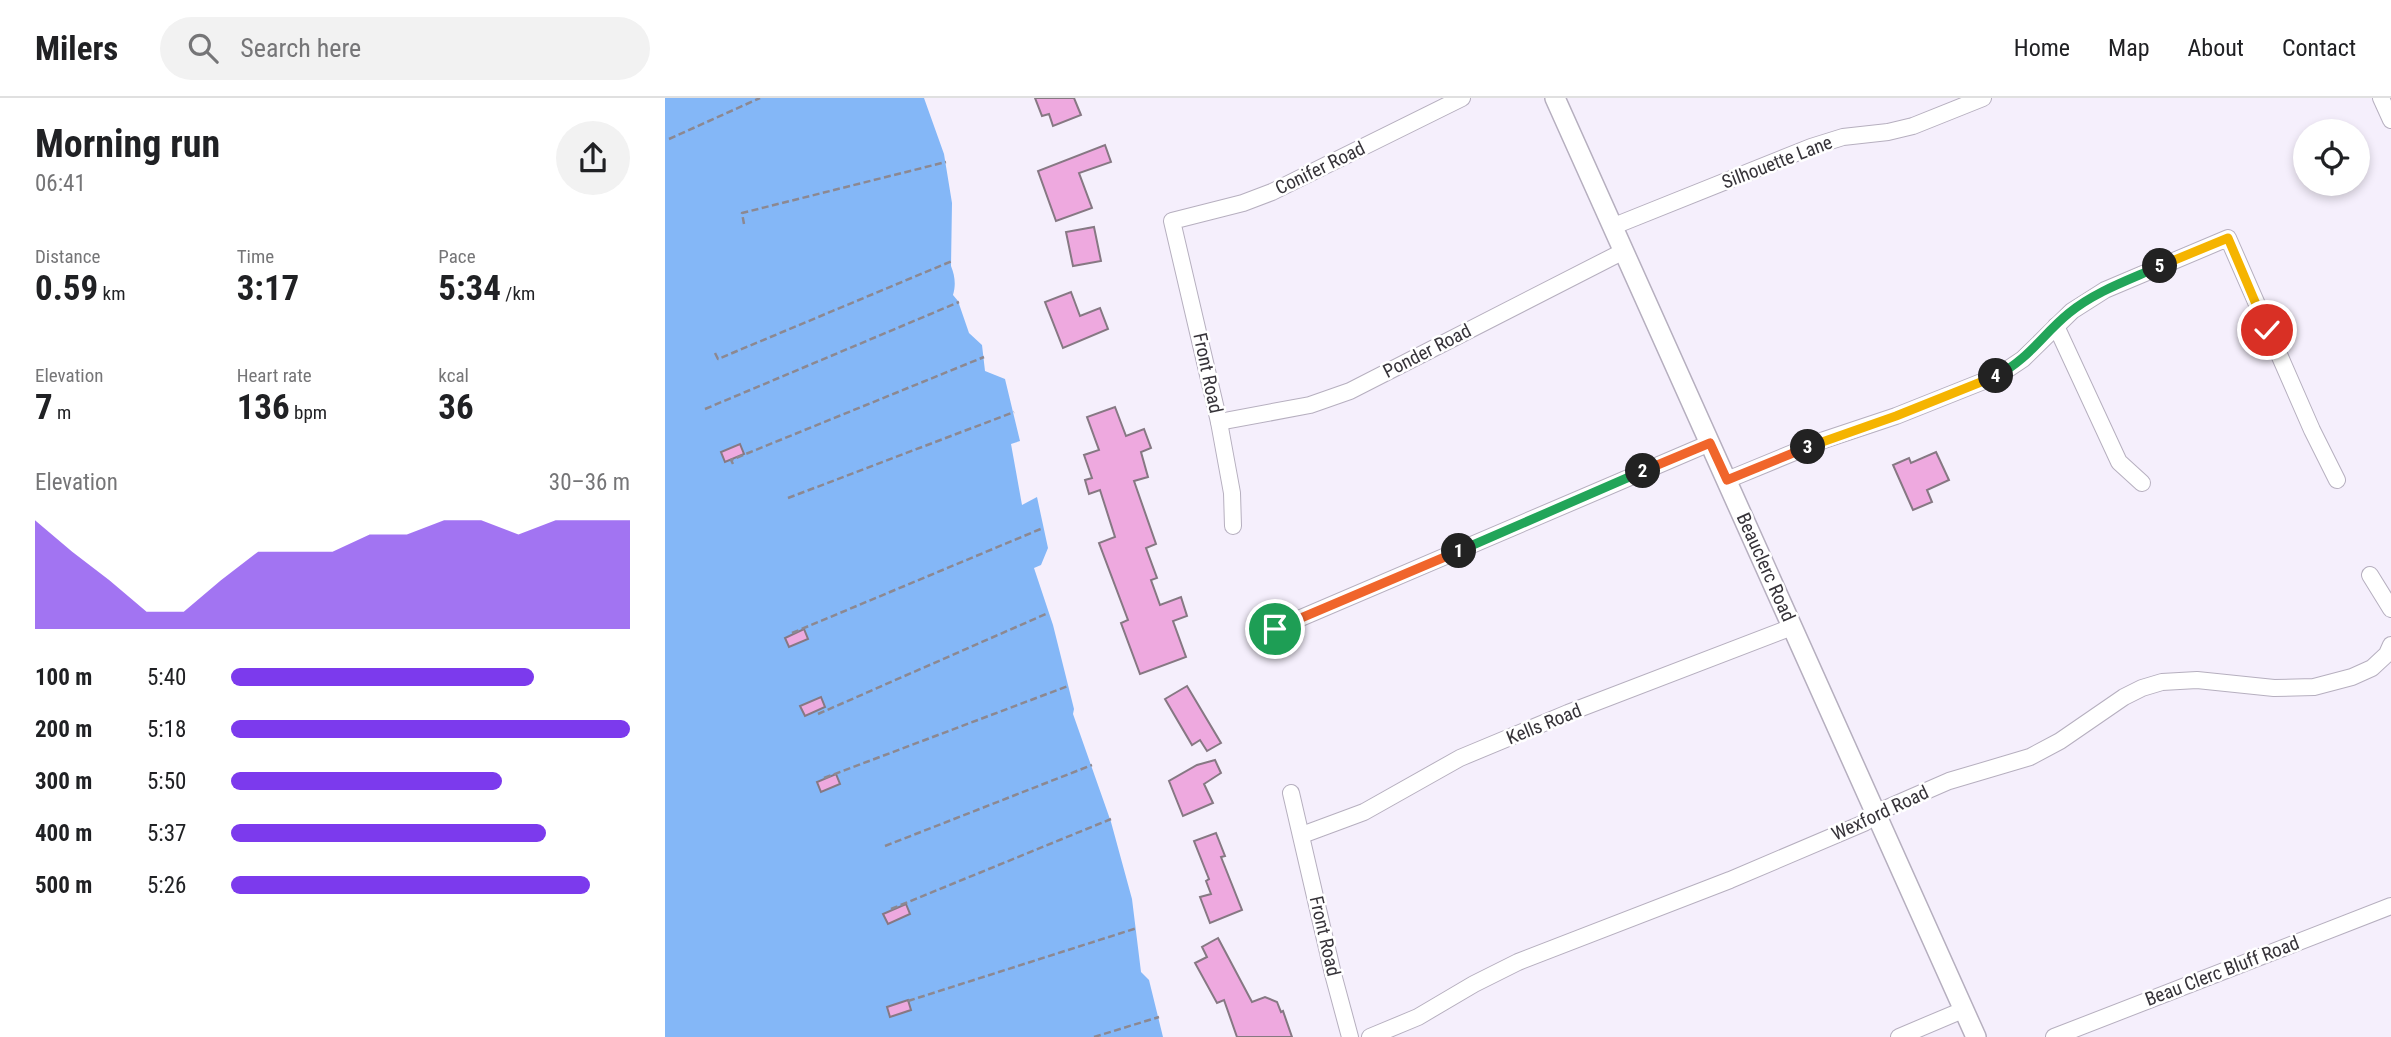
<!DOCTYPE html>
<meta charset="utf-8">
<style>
:root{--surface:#fff;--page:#f2f2f2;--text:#202124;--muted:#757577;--line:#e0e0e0;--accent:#7c3aed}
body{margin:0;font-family:"Roboto Condensed",sans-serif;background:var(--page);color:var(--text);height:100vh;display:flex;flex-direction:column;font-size:26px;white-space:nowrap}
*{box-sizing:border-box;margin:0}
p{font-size:23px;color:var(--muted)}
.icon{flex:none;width:38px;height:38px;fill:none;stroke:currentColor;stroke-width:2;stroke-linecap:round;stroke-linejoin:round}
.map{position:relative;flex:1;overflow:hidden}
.sheet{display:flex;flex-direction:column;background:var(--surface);width:665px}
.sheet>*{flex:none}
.tools{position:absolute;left:1628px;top:21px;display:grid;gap:14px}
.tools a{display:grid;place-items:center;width:77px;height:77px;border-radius:50%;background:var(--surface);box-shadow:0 4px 10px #0003;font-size:35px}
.pin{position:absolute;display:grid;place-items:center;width:60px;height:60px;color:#fff;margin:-30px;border:4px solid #fff;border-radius:50%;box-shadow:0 2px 7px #0007}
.km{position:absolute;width:35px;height:35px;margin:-18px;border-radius:50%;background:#222;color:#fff;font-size:19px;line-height:35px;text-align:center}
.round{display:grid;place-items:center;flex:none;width:74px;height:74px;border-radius:37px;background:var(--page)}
.summary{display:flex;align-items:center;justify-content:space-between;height:119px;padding:0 35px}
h1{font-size:38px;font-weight:700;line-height:52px}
.figures{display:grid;grid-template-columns:repeat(3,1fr);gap:10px;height:119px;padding:7px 35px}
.figures div{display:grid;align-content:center}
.figures b{font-size:35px;font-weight:700}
.figures small{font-size:19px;font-weight:400}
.figures p{font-size:19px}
.chart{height:196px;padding:14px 35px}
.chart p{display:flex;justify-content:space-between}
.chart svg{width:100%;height:126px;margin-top:7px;fill:var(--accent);opacity:.7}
ul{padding:0 35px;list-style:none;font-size:23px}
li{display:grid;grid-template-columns:112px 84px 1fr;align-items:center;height:52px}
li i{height:18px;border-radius:9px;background:var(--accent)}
header{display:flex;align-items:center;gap:42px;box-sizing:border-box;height:98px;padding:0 35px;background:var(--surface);border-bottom:2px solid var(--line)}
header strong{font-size:33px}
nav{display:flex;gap:38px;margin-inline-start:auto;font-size:24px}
.search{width:490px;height:63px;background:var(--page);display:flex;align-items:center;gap:18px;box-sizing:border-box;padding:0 24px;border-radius:38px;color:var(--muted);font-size:26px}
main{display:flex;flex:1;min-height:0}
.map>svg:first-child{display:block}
.water{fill:#84b7f7}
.building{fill:#eea9df;stroke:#867883;stroke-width:2}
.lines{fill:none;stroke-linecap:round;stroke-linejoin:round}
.minor-casing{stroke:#b6afbf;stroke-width:18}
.tertiary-casing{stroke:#b6afbf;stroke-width:22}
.path{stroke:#8c8891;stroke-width:2.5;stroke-dasharray:7 3.5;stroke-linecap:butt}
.minor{stroke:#fff;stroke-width:16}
.tertiary{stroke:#fff;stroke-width:19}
.split-1-casing{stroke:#fff;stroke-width:14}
.split-2-casing{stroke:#fff;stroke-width:14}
.split-3-casing{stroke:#fff;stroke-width:14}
.split-4-casing{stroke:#fff;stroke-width:14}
.split-5-casing{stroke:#fff;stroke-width:14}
.split-6-casing{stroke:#fff;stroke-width:14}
.split-1{stroke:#f0652b;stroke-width:9}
.split-2{stroke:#22a559;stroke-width:9}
.split-3{stroke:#f0652b;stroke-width:9}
.split-4{stroke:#f5b400;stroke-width:9}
.split-5{stroke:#22a559;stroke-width:9}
.split-6{stroke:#f5b400;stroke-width:9}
.labels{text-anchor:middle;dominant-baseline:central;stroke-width:5;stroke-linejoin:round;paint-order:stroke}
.street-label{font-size:19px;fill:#363339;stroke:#fff}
</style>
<header>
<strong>Milers</strong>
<div class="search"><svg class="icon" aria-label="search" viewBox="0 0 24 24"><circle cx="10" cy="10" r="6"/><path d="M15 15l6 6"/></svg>Search here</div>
<nav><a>Home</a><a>Map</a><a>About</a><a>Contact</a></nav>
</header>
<main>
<section class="sheet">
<div class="summary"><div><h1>Morning run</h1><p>06:41</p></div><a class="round"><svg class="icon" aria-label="share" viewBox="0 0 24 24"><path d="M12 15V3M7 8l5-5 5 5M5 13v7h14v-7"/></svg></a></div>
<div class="figures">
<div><p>Distance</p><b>0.59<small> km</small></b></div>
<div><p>Time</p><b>3:17</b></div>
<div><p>Pace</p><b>5:34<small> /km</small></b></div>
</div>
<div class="figures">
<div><p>Elevation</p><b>7<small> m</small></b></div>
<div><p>Heart rate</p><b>136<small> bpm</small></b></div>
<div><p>kcal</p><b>36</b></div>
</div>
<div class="chart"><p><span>Elevation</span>30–36 m</p>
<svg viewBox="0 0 160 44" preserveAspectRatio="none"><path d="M0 44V6L10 17L20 27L30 38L40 38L50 27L60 17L70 17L80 17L90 11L100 11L110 6L120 6L130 11L140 6L150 6L160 6V44z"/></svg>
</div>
<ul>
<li><b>100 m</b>5:40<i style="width:76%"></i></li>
<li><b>200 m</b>5:18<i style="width:100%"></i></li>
<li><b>300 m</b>5:50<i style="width:68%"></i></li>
<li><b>400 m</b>5:37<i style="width:79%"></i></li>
<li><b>500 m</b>5:26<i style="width:90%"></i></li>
</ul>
</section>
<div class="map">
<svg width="1726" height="939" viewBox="0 0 1726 939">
<rect width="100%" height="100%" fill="#f5effc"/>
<path class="water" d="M0,0H259L279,56L287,105L286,168C290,178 291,187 288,197L293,203L304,235L317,247L320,273L340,281L355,343L346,346L357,407L372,399L383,450L376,467L369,470L388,527L409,611L408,616L446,724L467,801L476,874L484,882L498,939H0Z"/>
<g class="building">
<polygon points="370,0 409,0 416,17 388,28 384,16 377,18"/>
<polygon points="440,47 446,64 414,75 427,110 391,123 373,73"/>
<polygon points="429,129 436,163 408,168 401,134"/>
<polygon points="406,194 415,218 435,210 443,231 398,250 380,204"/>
<polygon points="450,309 461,338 479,331 486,350 476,354 483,379 469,383 491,446 481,450 492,480 486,482 495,507 516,499 522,518 508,523 521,559 475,576 456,525 463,522 434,445 450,439 435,392 424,396 420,382 427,380 419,357 434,352 422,319"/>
<polygon points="75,346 79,356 60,364 56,354"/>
<polygon points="1271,354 1284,382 1262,392 1267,404 1248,412 1228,367 1244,360 1246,365"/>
<polygon points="139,531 143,541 124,549 120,540"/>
<polygon points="522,588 556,645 542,653 535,642 527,647 500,601"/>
<polygon points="156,599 160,609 140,618 135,608"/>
<polygon points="550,662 556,675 539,686 548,705 518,718 504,683 532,667"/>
<polygon points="171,676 175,686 156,694 152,684"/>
<polygon points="551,735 560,758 556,759 577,812 545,825 535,799 546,796 541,783 544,781 529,743"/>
<polygon points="241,806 245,816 223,826 218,816"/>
<polygon points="553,840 587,904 600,899 612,904 616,914 618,913 627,939 572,939 559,902 552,905 530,865 542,859 537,849"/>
<polygon points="243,902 246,912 225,919 222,909"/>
</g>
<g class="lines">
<g class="minor-casing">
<g id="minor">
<polyline points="1716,0 1726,22"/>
<polyline points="949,128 1146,49 1178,39 1223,34 1248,28 1318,0"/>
<polyline points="1391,228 1454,364 1477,385"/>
<polyline points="554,324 645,307 685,293 959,153"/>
<polyline points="1062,382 1159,342 1231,318 1334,277 1358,261 1407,213 1440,192 1563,140 1647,332 1672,382"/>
<polyline points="568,428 567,395 554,324 507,123 578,105 607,94 797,0"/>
<polyline points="1705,477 1726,511"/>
<polyline points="610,531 1045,345"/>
<polyline points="626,695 668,876 685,939"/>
<polyline points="637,737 699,714 795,660 903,615 1127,529"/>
<polyline points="705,939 753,919 809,886 853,864 1065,782 1199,725 1222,710 1284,683 1365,659 1395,643 1459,599 1477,590 1497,584 1532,582 1609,590 1649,589 1687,579 1707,570 1722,556 1726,547"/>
<polyline points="1234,939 1298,912"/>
<polyline points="1389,939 1726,808"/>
</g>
</g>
<g class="tertiary-casing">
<polyline id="tertiary" points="890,0 1311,939"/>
</g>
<g class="path">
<polyline points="4,41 95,0"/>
<polyline points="79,126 77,115 281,64"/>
<polyline points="50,255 53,261 287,163"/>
<polyline points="40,311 294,204"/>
<polyline points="68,366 66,362 319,259"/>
<polyline points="123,400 349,314"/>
<polyline points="127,535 378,430"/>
<polyline points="153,616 383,515"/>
<polyline points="159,680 403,588"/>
<polyline points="220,748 427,667"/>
<polyline points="226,811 446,721"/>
<polyline points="243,903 472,830"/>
<polyline points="429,939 494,919"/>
</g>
<use href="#minor" class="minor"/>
<use href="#tertiary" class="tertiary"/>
</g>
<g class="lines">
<g class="split-1-casing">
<polyline id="split-1" points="610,531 794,453"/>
</g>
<g class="split-2-casing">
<polyline id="split-2" points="794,453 978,373"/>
</g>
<g class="split-3-casing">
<polyline id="split-3" points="978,373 1045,345 1062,382 1143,349"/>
</g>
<g class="split-4-casing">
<polyline id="split-4" points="1143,349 1231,318 1331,278"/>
</g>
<g class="split-5-casing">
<path id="split-5" d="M1331,278C1363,262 1378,236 1404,215C1431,193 1464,182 1495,168"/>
</g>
<g class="split-6-casing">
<polyline id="split-6" points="1495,168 1563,140 1602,232"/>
</g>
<use href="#split-1" class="split-1"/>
<use href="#split-2" class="split-2"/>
<use href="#split-3" class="split-3"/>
<use href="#split-4" class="split-4"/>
<use href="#split-5" class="split-5"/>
<use href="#split-6" class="split-6"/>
</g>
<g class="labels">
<g class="street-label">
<text transform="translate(1112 64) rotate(-21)">Silhouette Lane</text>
<text transform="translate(655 70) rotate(-26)">Conifer Road</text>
<text transform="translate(762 253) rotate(-27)">Ponder Road</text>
<text transform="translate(543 275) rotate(78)">Front Road</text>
<text transform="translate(1101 469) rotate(66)">Beauclerc Road</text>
<text transform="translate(879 626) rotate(-22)">Kells Road</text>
<text transform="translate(1215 715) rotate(-25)">Wexford Road</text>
<text transform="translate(660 838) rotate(77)">Front Road</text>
<text transform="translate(1557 873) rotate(-21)">Beau Clerc Bluff Road</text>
</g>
</g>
</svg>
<div class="tools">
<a><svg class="icon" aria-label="locate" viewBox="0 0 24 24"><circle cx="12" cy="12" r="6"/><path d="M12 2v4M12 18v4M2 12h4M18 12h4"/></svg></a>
</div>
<div class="pin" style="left:610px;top:531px;background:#1e9e55"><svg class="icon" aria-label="arrive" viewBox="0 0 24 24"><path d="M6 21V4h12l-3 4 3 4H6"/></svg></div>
<div class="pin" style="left:1602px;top:232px;background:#d93025"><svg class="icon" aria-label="check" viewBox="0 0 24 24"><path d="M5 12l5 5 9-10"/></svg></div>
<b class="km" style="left:794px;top:453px">1</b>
<b class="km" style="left:978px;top:373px">2</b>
<b class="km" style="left:1143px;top:349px">3</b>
<b class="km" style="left:1331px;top:278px">4</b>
<b class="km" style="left:1495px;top:168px">5</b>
</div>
</main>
